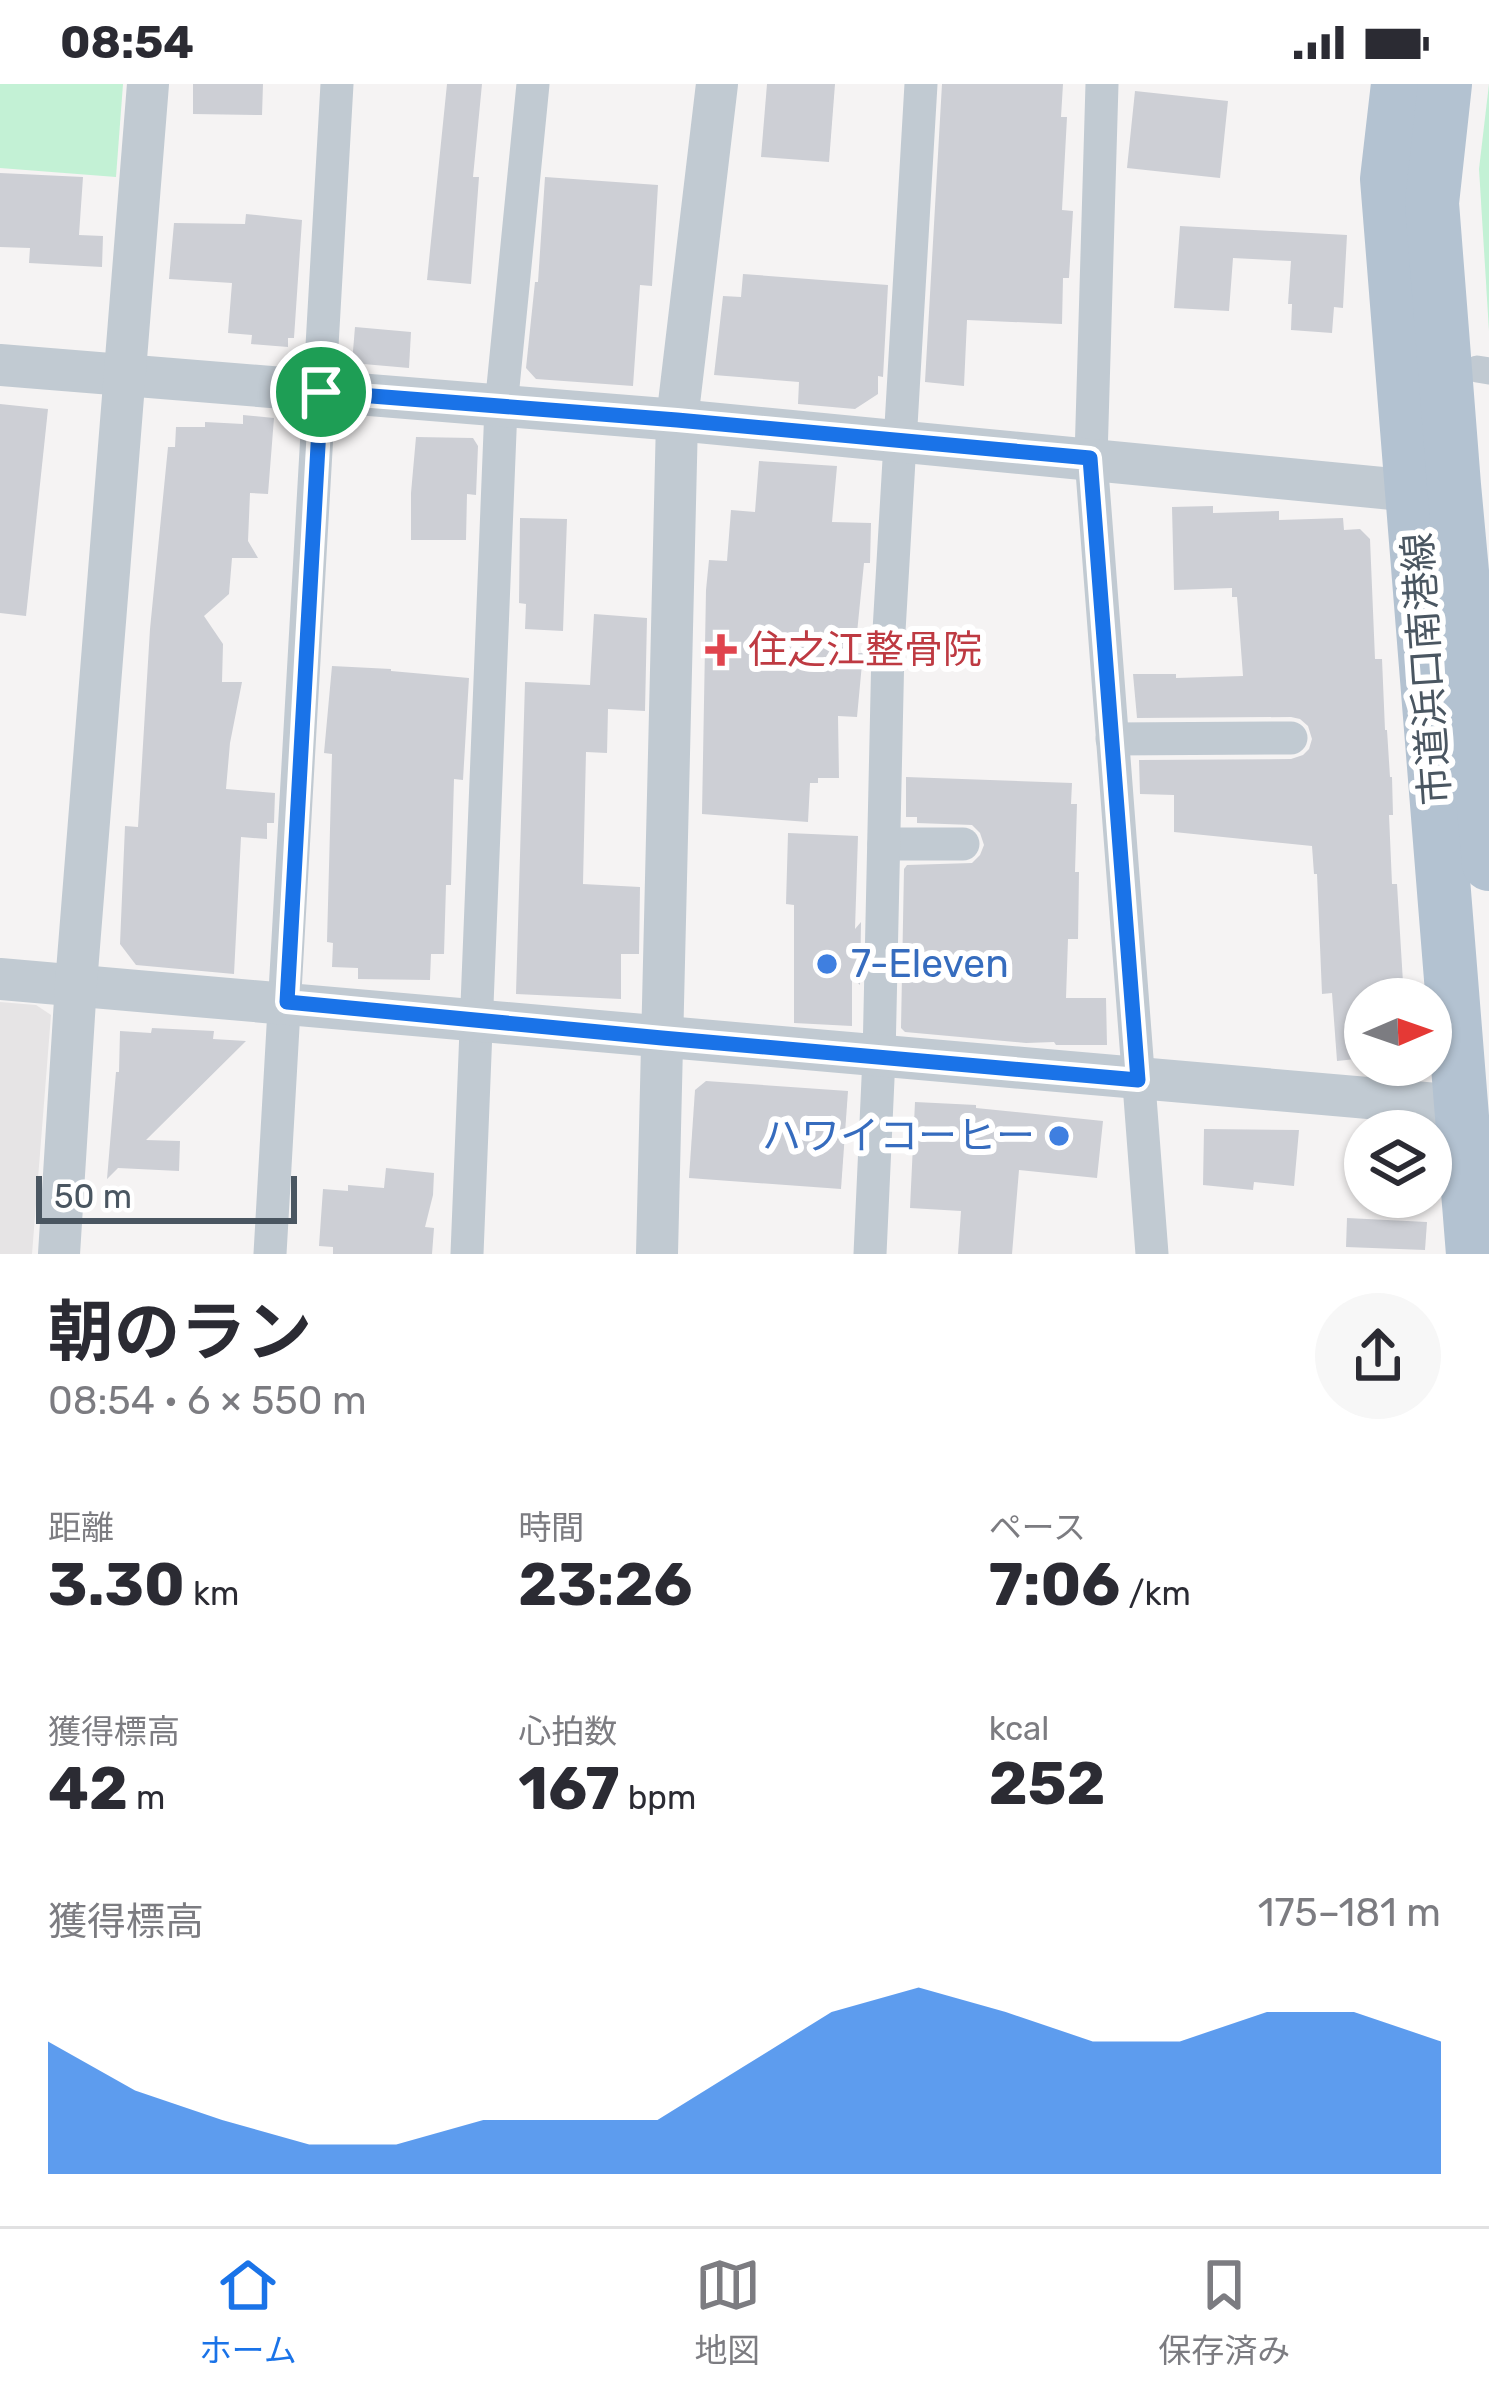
<!DOCTYPE html>
<html lang="ja">
<meta charset="utf-8">
<style>
:root{--surface:#fff;--page:#f7f7f7;--text:#2b2b33;--muted:#7c7c81;--line:#e1e1e2;--accent:#1a73e8}
body{margin:0;font-family:Rubik,"Noto Sans JP",sans-serif;background:var(--page);color:var(--text);height:100vh;display:flex;flex-direction:column;font-size:45px;white-space:nowrap}
*{box-sizing:border-box;margin:0}
p{font-size:39px;color:var(--muted)}
.icon{flex:none;width:66px;height:66px;fill:none;stroke:currentColor;stroke-width:2;stroke-linecap:round;stroke-linejoin:round}
.map{position:relative;height:1170px;overflow:hidden}
.panel{display:flex;flex-direction:column;background:var(--surface);flex:1}
.panel>*{flex:none}
.needle{width:78px;rotate:88deg}
.controls{position:absolute;left:1344px;top:894px;display:grid;gap:24px}
.controls a{display:grid;place-items:center;width:108px;height:108px;border-radius:50%;background:var(--surface);box-shadow:0 3px 9px #0004;font-size:60px}
.scale{position:absolute;left:36px;bottom:30px;width:261px;box-sizing:border-box;padding-left:12px;border:6px solid #4a5661;border-top:0;font-size:33px;line-height:42px;white-space:nowrap;color:#4a5661;-webkit-text-stroke:9px #fff;paint-order:stroke}
.pin{position:absolute;display:grid;place-items:center;width:102px;height:102px;color:#fff;margin:-51px;border:6px solid #fff;border-radius:50%;box-shadow:0 3px 12px #0007}
.round{display:grid;place-items:center;flex:none;width:126px;height:126px;border-radius:63px;background:var(--page)}
.head{display:flex;align-items:center;justify-content:space-between;height:204px;padding:0 48px}
h1{font-size:66px;font-weight:700;line-height:90px}
.metrics{display:grid;grid-template-columns:repeat(3,1fr);gap:18px;height:204px;padding:12px 48px}
.metrics div{display:grid;align-content:center}
.metrics b{font-size:60px;font-weight:700}
.metrics small{font-size:33px;font-weight:400}
.metrics p{font-size:33px}
.chart{height:336px;padding:24px 48px}
.chart p{display:flex;justify-content:space-between}
.chart svg{width:100%;height:216px;margin-top:12px;fill:var(--accent);opacity:.7}
.status{display:flex;justify-content:space-between;align-items:center;height:84px;padding:0 60px;background:var(--surface);direction:ltr}
.status svg{height:33px;fill:currentColor}
.menu{display:flex;justify-content:space-around;align-items:center;height:168px;border-top:3px solid var(--line);background:var(--surface);font-size:33px;color:var(--muted)}
.menu a{display:grid;justify-items:center;gap:6px}
.menu .selected{color:var(--accent)}
.map>svg:first-child{display:block}
.education{fill:#e6e4e5}
.green{fill:#c3f1d5}
.building{fill:#cdcfd5}
.lines{fill:none;stroke-linecap:round;stroke-linejoin:round}
.pedestrian{stroke:#c1cad2;stroke-width:27}
.minor{stroke:#c1cad2;stroke-width:33}
.tertiary{stroke:#c1cad2;stroke-width:42}
.primary{stroke:#b3c2d1;stroke-width:54}
.route-casing{stroke:#fff;stroke-width:24}
.route{stroke:#1a73e8;stroke-width:15}
.health-dot{fill:#e0444e;stroke:#fff;stroke-width:4.5}
.shop-dot{fill:#3f7fe0;stroke:#fff;stroke-width:4.5}
.labels{text-anchor:middle;dominant-baseline:central;stroke-width:12;stroke-linejoin:round;paint-order:stroke}
.health-label{font-size:39px;fill:#be3a42;stroke:#fff;text-anchor:start}
.street-label{font-size:39px;fill:#4a5661;stroke:#fff}
.shop-label{font-size:39px;fill:#366cbe;stroke:#fff;text-anchor:start}
</style>
<div class="status"><b>08:54</b><svg viewBox="0 0 49 12"><path d="M0 12V9h3v3zM5 12V6h3v6zM10 12V3h3v9zM15 12V0h3v12zM26 1h20v11H26zM47 4h2v5h-2z"/></svg></div>
<div class="map">
<svg width="1489" height="1170" viewBox="0 0 1489 1170">
<rect width="100%" height="100%" fill="#f5f3f3"/>
<polygon class="education" points="0,918 36,921 51,931 32,1170 0,1170"/>
<g class="green">
<polygon points="0,0 123,0 116,93 0,84"/>
<polygon points="1489,0 1489,247 1479,85"/>
</g>
<g class="building">
<polygon points="193,0 263,0 262,31 193,30"/>
<polygon points="447,0 482,0 473,93 479,93 471,200 427,196"/>
<polygon points="767,0 835,0 829,78 761,73"/>
<polygon points="942,0 1063,0 1061,33 1067,33 1062,126 1073,127 1069,194 1063,194 1062,240 967,236 964,302 925,298"/>
<polygon points="1135,7 1228,17 1220,94 1127,84"/>
<polygon points="0,89 83,93 79,151 103,152 102,183 29,179 30,164 0,163"/>
<polygon points="545,93 658,101 652,202 640,201 633,302 536,295 526,284 535,198 538,198"/>
<polygon points="246,130 302,136 294,254 288,254 288,263 251,260 252,251 228,249 232,199 169,195 174,139 245,140"/>
<polygon points="1180,142 1347,151 1343,224 1334,223 1332,249 1291,246 1292,220 1288,220 1291,177 1233,174 1229,227 1174,224"/>
<polygon points="743,190 888,201 883,293 878,292 878,310 855,325 798,320 799,298 714,291 723,212 741,213"/>
<polygon points="355,243 411,248 409,284 352,279"/>
<polygon points="0,320 48,325 26,532 0,529"/>
<polygon points="243,331 274,334 268,410 250,409 248,457 258,474 232,474 229,510 204,532 223,560 222,598 242,598 230,659 226,705 275,709 274,739 267,739 267,755 241,753 234,890 136,881 120,860 125,742 138,743 150,545 168,363 175,363 176,343 205,343 205,338 243,340"/>
<polygon points="416,353 473,354 478,362 476,411 467,410 466,456 411,456 411,409"/>
<polygon points="759,377 837,382 832,438 871,439 870,479 864,479 855,569 863,569 857,633 838,632 839,694 818,694 818,699 810,699 808,738 702,730 706,506 709,476 727,477 731,426 755,428"/>
<polygon points="1213,422 1213,429 1279,427 1279,436 1343,434 1344,446 1360,445 1370,455 1375,575 1382,575 1385,646 1387,646 1390,693 1392,693 1393,731 1389,731 1392,800 1397,800 1404,915 1365,915 1365,974 1337,977 1332,909 1322,910 1317,790 1314,790 1312,762 1174,748 1174,711 1140,710 1139,676 1291,675 1303,671 1309,665 1312,655 1308,642 1300,635 1291,633 1137,634 1133,590 1176,590 1176,594 1243,592 1237,513 1232,513 1232,504 1174,506 1172,423"/>
<polygon points="520,434 567,435 563,547 525,545 526,520 519,519"/>
<polygon points="594,530 647,534 645,627 608,625 607,669 586,668 583,800 640,803 639,870 621,870 621,915 516,910 525,598 590,601"/>
<polygon points="332,582 391,585 391,587 469,594 463,696 454,695 451,801 446,801 444,870 431,870 430,896 358,895 358,884 332,883 333,859 327,858 332,670 324,669"/>
<polygon points="906,693 1072,699 1071,720 1077,720 1075,788 1079,788 1078,855 1068,855 1066,914 1106,914 1107,961 1056,961 1054,958 1026,959 905,948 901,944 904,785 907,781 972,779 980,771 984,761 980,749 972,741 917,739 917,733 906,733"/>
<polygon points="788,749 858,752 855,845 861,838 860,901 852,893 852,942 794,939 794,821 786,820"/>
<polygon points="152,944 214,947 213,955 246,957 146,1056 180,1057 179,1087 118,1084 107,1095 116,988 119,988 120,947 151,949"/>
<polygon points="706,997 848,1007 841,1105 689,1094 695,1006"/>
<polygon points="915,1018 976,1021 976,1024 1103,1037 1097,1094 1019,1086 1012,1170 958,1170 961,1127 910,1124"/>
<polygon points="1204,1045 1299,1046 1294,1102 1254,1098 1253,1106 1203,1101"/>
<polygon points="386,1084 434,1089 433,1111 425,1143 434,1144 432,1170 333,1170 333,1163 319,1162 323,1105 348,1107 348,1101 384,1104"/>
<polygon points="1347,1134 1427,1138 1425,1166 1346,1163"/>
</g>
<g class="lines">
<polyline class="pedestrian" points="1477,285 1489,287"/>
<g class="minor">
<polyline points="1102,0 1091,374 1152,1170"/>
<polyline points="1112,655 1291,654"/>
<polyline points="884,760 963,760"/>
<polyline points="270,1170 337,0"/>
<polyline points="467,1170 501,323 533,0"/>
<polyline points="870,1170 879,973 888,564 921,0"/>
</g>
<g class="tertiary">
<polyline points="0,281 677,336 1413,407"/>
<polyline points="0,895 1460,1022"/>
<polyline points="59,1170 76,900 148,0"/>
<polyline points="657,1170 677,336 717,0"/>
</g>
<g class="primary">
<polyline points="1398,0 1387,95 1473,1170"/>
<polyline points="1445,0 1432,119 1454,401 1489,780"/>
</g>
</g>
<g class="lines">
<g class="route-casing">
<polygon id="route" points="321,308 677,336 1090,374 1138,996 662,954 287,918"/>
</g>
<use href="#route" class="route"/>
</g>
<path class="health-dot" d="M715 548h12v12h12v12h-12v12h-12v-12h-12v-12h12z"/>
<g class="shop-dot">
<circle cx="827" cy="880" r="12"/>
<circle cx="1059" cy="1052" r="12"/>
</g>
<g class="labels">
<g class="health-label">
<text x="748" y="566">住之江整骨院</text>
</g>
<g class="street-label">
<text transform="translate(1427 585) rotate(-94)">市道浜口南港線</text>
</g>
<g class="shop-label">
<text x="851" y="880">7-Eleven</text>
<text x="1035" y="1052" text-anchor="end">ハワイコーヒー</text>
</g>
</g>
</svg>
<div class="controls">
<a><svg class="needle" viewBox="-14 -14 28 28"><path d="M0-13l5 13h-10z" fill="#e53935"/><path d="M0 13l5-13h-10z" fill="#7c7c81"/></svg></a>
<a><svg class="icon" aria-label="layers" viewBox="0 0 24 24"><path d="M12 4l9 5-9 5-9-5zM3 14l9 5 9-5"/></svg></a>
</div>
<div class="scale">50 m</div>
<div class="pin" style="left:321px;top:308px;background:#1e9e55"><svg class="icon" aria-label="arrive" viewBox="0 0 24 24"><path d="M6 21V4h12l-3 4 3 4H6"/></svg></div>
</div>
<section class="panel">
<div class="head"><div><h1>朝のラン</h1><p>08:54 · 6 × 550 m</p></div><a class="round"><svg class="icon" aria-label="share" viewBox="0 0 24 24"><path d="M12 15V3M7 8l5-5 5 5M5 13v7h14v-7"/></svg></a></div>
<div class="metrics">
<div><p>距離</p><b>3.30<small> km</small></b></div>
<div><p>時間</p><b>23:26</b></div>
<div><p>ペース</p><b>7:06<small> /km</small></b></div>
</div>
<div class="metrics">
<div><p>獲得標高</p><b>42<small> m</small></b></div>
<div><p>心拍数</p><b>167<small> bpm</small></b></div>
<div><p>kcal</p><b>252</b></div>
</div>
<div class="chart"><p><span>獲得標高</span>175–181 m</p>
<svg viewBox="0 0 160 44" preserveAspectRatio="none"><path d="M0 44V17L10 27L20 33L30 38L40 38L50 33L60 33L70 33L80 22L90 11L100 6L110 11L120 17L130 17L140 11L150 11L160 17V44z"/></svg>
</div>
</section>
<nav class="menu">
<a class="selected"><svg class="icon" aria-label="home" viewBox="0 0 24 24"><path d="M3 11l9-7 9 7M6 9v11h12V9"/></svg>ホーム</a>
<a><svg class="icon" aria-label="map" viewBox="0 0 24 24"><path d="M3 6l6-2 6 2 6-2v14l-6 2-6-2-6 2zM9 4v14M15 6v14"/></svg>地図</a>
<a><svg class="icon" aria-label="saved" viewBox="0 0 24 24"><path d="M7 4h10v16l-5-4-5 4z"/></svg>保存済み</a>
</nav>
